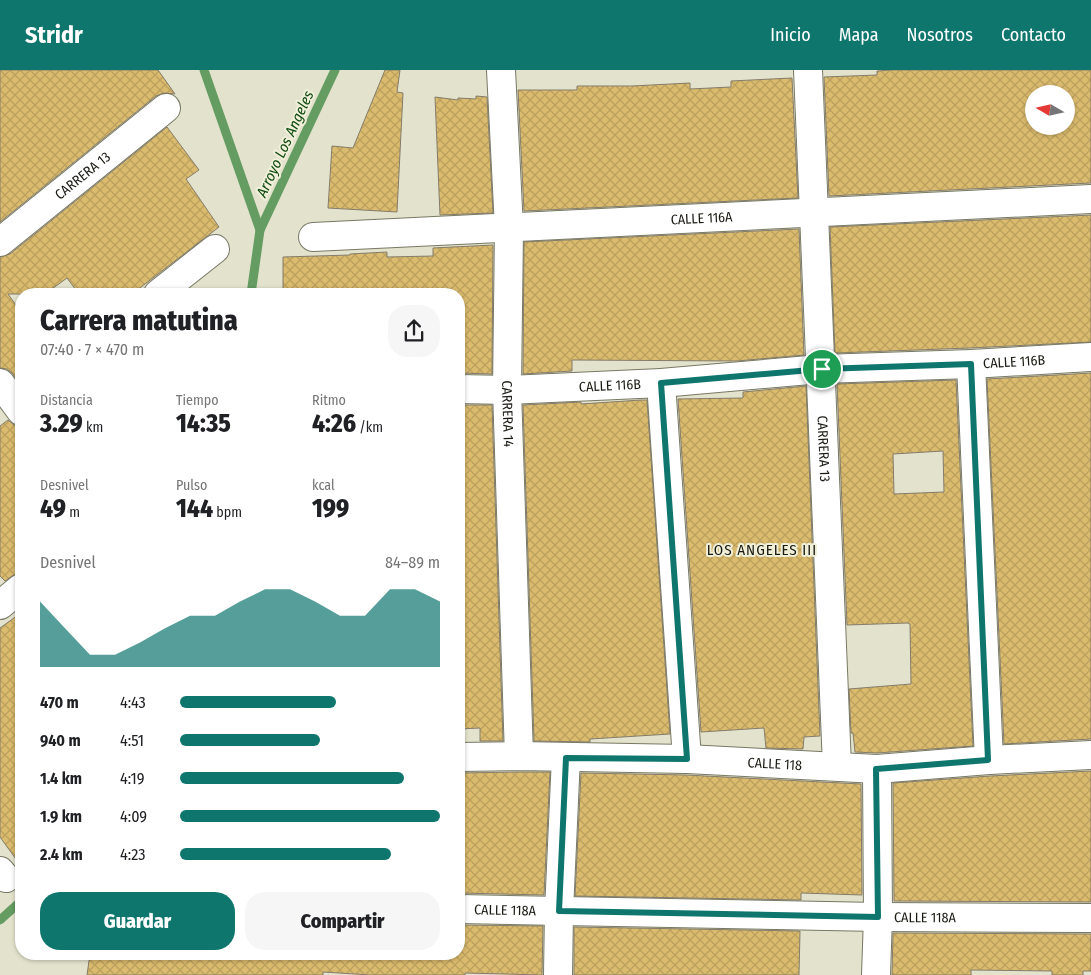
<!DOCTYPE html>
<html lang="es">
<meta charset="utf-8">
<style>
:root{--surface:#fff;--page:#f6f6f6;--text:#202124;--muted:#757577;--accent:#0f766e}
body{margin:0;font-family:"Fira Sans Condensed",sans-serif;background:var(--page);color:var(--text);height:100vh;display:flex;flex-direction:column;font-size:19px;white-space:nowrap}
*{box-sizing:border-box;margin:0}
p{font-size:16px;color:var(--muted)}
.icon{flex:none;width:28px;height:28px;fill:none;stroke:currentColor;stroke-width:2;stroke-linecap:round;stroke-linejoin:round}
.map{position:relative;flex:1;overflow:hidden}
.details{position:absolute;left:15px;top:218px;width:450px;height:672px;display:flex;flex-direction:column;background:var(--surface);border-radius:20px;box-shadow:0 1px 4px #0004}
.details>*{flex:none}
.needle{width:32px;rotate:279deg}
.tools{position:absolute;left:1025px;top:15px;display:grid;gap:10px}
.tools a{display:grid;place-items:center;width:50px;height:50px;border-radius:50%;background:var(--surface);box-shadow:0 1px 4px #0004;font-size:25px}
.pin{position:absolute;display:grid;place-items:center;width:42px;height:42px;color:#fff;margin:-21px;border:2px solid #fff;border-radius:50%;box-shadow:0 1px 5px #0007}
.round{display:grid;place-items:center;flex:none;width:52px;height:52px;border-radius:20px;background:var(--page)}
.overview{display:flex;align-items:center;justify-content:space-between;height:85px;padding:0 25px}
h1{font-size:28px;font-weight:800;line-height:38px}
.stats{display:grid;grid-template-columns:repeat(3,1fr);gap:8px;height:85px;padding:5px 25px}
.stats div{display:grid;align-content:center}
.stats b{font-size:25px;font-weight:800}
.stats small{font-size:14px;font-weight:400}
.stats p{font-size:14px}
.chart{height:140px;padding:10px 25px}
.chart p{display:flex;justify-content:space-between}
.chart svg{width:100%;height:90px;margin-top:5px;fill:var(--accent);opacity:.7}
.primary-button{display:flex;gap:10px;margin-top:auto;padding:10px 25px}
.primary-button a{flex:1;height:58px;border-radius:20px;background:var(--accent);color:#fff;font-size:20px;font-weight:800;line-height:58px;text-align:center}
.primary-button a+a{background:var(--page);color:var(--text)}
ul{padding:0 25px;list-style:none;font-size:16px}
li{display:grid;grid-template-columns:80px 60px 1fr;align-items:center;height:38px}
li i{height:12px;border-radius:6px;background:var(--accent)}
header{display:flex;align-items:center;gap:30px;box-sizing:border-box;height:70px;padding:0 25px;background:var(--accent);color:#fff}
header strong{font-size:24px}
nav{display:flex;gap:28px;margin-inline-start:auto;font-size:18px}
.map>svg:first-child{display:block}
.lines{fill:none;stroke-linecap:round;stroke-linejoin:round}
.stream{stroke:#649c61;stroke-width:9}
.building{fill:url(#building-cross-hatch);stroke:#847c6a;fill-rule:evenodd}
.minor-casing{stroke:#787864;stroke-width:30}
.minor{stroke:#fff;stroke-width:28}
.route-casing{stroke:#fff;stroke-width:10}
.route{stroke:#0f766e;stroke-width:6}
.labels{text-anchor:middle;dominant-baseline:central;stroke-width:4;stroke-linejoin:round;paint-order:stroke}
.street-label{font-size:14px;fill:#1b1a13;stroke:#f0f0da}
.water-label{font-size:15px;font-style:italic;fill:#0f4a0f;stroke:#f0f0da}
.neighbourhood-label{font-size:15px;letter-spacing:1px;fill:#1b1a13;stroke:#f0f0da}
</style>
<header>
<strong>Stridr</strong>
<nav><a>Inicio</a><a>Mapa</a><a>Nosotros</a><a>Contacto</a></nav>
</header>
<div class="map">
<svg width="1091" height="905" viewBox="0 0 1091 905">
<defs>
<pattern id="building-cross-hatch" width="8" height="8" patternUnits="userSpaceOnUse" patternTransform="scale(1.25)"><rect width="8" height="8" fill="#dbbb6d"/><path d="M0 0l8 8M0 8l8-8" fill="none" stroke="#bba05e"/></pattern>
</defs>
<rect width="100%" height="100%" fill="#e3e3cd"/>
<g class="lines">
<g class="stream">
<polyline points="204,0 260,160"/>
<polyline points="251,224 260,160 335,0"/>
<polyline points="0,850 21,831"/>
</g>
</g>
<g class="building">
<polygon points="0,0 158,0 175,24 164,23 156,26 0,152"/>
<polygon points="385,0 400,0 397,22 403,23 397,142 328,138 332,76 353,78"/>
<path d="M892,0H1091V113L829,126L824,7L877,5V1ZM1034,24H1066V56H1034Z"/>
<polygon points="792,8 798,128 524,141 518,20 577,20 577,16 632,16 690,13 690,19 731,17 731,11"/>
<polygon points="476,26 487,27 493,143 440,145 435,27 458,30 458,28 476,29"/>
<polygon points="167,57 199,100 186,109 219,157 132,224 79,224 67,208 45,224 8,224 21,242 21,315 12,303 7,299 0,298 0,187 10,184"/>
<polygon points="1091,145 1091,272 970,278 835,283 830,157"/>
<polygon points="799,159 804,285 737,291 572,290 572,301 523,304 524,172"/>
<polygon points="493,175 492,304 459,303 459,224 283,224 283,187 350,185 350,184 387,182 387,187 433,186 433,178"/>
<polygon points="1091,303 1091,669 1004,674 987,309"/>
<path d="M956,310L973,676L877,683L855,682L853,663H851L849,619L911,614L910,554L908,553L847,555L837,314ZM943,381L944,422L894,424L893,384Z"/>
<polygon points="806,316 820,666 804,667 803,679 766,678 764,658 701,662 678,329 743,328 743,322"/>
<polygon points="641,330 647,330 670,664 590,669 590,672 534,671 523,335 581,332 581,334"/>
<polygon points="459,335 492,335 503,671 480,671 480,658 459,659"/>
<polygon points="8,350 14,355 21,356 21,503 12,506 5,511 0,506 0,356"/>
<polygon points="21,543 21,796 0,767 0,558"/>
<polygon points="1091,701 1091,832 894,831 893,713 990,706"/>
<polygon points="519,702 550,702 544,825 459,823 459,703"/>
<polygon points="581,703 686,705 861,714 862,825 801,823 801,830 575,826"/>
<polygon points="459,855 543,856 542,905 465,903 465,905 370,905 323,902 323,905 87,905 90,884 459,884"/>
<polygon points="574,857 800,861 799,905 574,905"/>
<polygon points="893,863 1091,864 1091,901 1083,901 1083,905 1052,905 1052,901 971,900 971,905 892,905"/>
</g>
<g class="lines">
<g class="minor-casing">
<g id="minor">
<path id="s1" d="M501,0L509,158L507,320L519,686"/>
<path id="s2" d="M808,0L837,696"/>
<path id="s3" d="M313,167L1091,129"/>
<path id="s4" d="M0,172L166,38"/>
<polyline points="158,224 215,179"/>
<polyline points="971,294 989,690"/>
<polyline points="0,313 21,341"/>
<polyline points="661,313 687,689"/>
<path id="s5" d="M459,319L507,320L661,313L821,299L971,294L1091,287"/>
<polyline points="0,535 21,518"/>
<path id="s6" d="M459,687L519,686L687,689L877,699L989,690L1091,685"/>
<polyline points="0,801 6,808"/>
<path id="s7" d="M459,839L878,847L1091,848"/>
<polyline points="558,905 559,841 566,687"/>
<polyline points="876,905 878,847 877,699"/>
</g>
</g>
<use href="#minor" class="minor"/>
</g>
<g class="lines">
<g class="route-casing">
<polygon id="route" points="971,294 988,690 876,699 878,847 559,841 566,688 687,689 661,313 822,299"/>
</g>
<use href="#route" class="route"/>
</g>
<g class="labels">
<g class="street-label">
<text stroke="none"><textPath href="#s4" startOffset="106">CARRERA 13</textPath></text>
<text stroke="none"><textPath href="#s3" startOffset="389">CALLE 116A</textPath></text>
<text stroke="none"><textPath href="#s5" startOffset="556">CALLE 116B</textPath></text>
<text stroke="none"><textPath href="#s5" startOffset="151">CALLE 116B</textPath></text>
<text stroke="none"><textPath href="#s1" startOffset="344">CARRERA 14</textPath></text>
<text stroke="none"><textPath href="#s2" startOffset="379">CARRERA 13</textPath></text>
<text stroke="none"><textPath href="#s6" startOffset="316">CALLE 118</textPath></text>
<text stroke="none"><textPath href="#s7" startOffset="46">CALLE 118A</textPath></text>
<text stroke="none"><textPath href="#s7" startOffset="466">CALLE 118A</textPath></text>
</g>
<g class="water-label">
<text transform="translate(285 74) rotate(-65)">Arroyo Los Angeles</text>
</g>
<g class="neighbourhood-label">
<text x="762" y="480">LOS ANGELES III</text>
</g>
</g>
</svg>
<div class="tools">
<a><svg class="needle" viewBox="-14 -14 28 28"><path d="M0-13l5 13h-10z" fill="#e53935"/><path d="M0 13l5-13h-10z" fill="#757577"/></svg></a>
</div>
<div class="pin" style="left:822px;top:299px;background:#1e9e55"><svg class="icon" aria-label="arrive" viewBox="0 0 24 24"><path d="M6 21V4h12l-3 4 3 4H6"/></svg></div>
<section class="details">
<div class="overview"><div><h1>Carrera matutina</h1><p>07:40 · 7 × 470 m</p></div><a class="round"><svg class="icon" aria-label="share" viewBox="0 0 24 24"><path d="M12 15V3M7 8l5-5 5 5M5 13v7h14v-7"/></svg></a></div>
<div class="stats">
<div><p>Distancia</p><b>3.29<small> km</small></b></div>
<div><p>Tiempo</p><b>14:35</b></div>
<div><p>Ritmo</p><b>4:26<small> /km</small></b></div>
</div>
<div class="stats">
<div><p>Desnivel</p><b>49<small> m</small></b></div>
<div><p>Pulso</p><b>144<small> bpm</small></b></div>
<div><p>kcal</p><b>199</b></div>
</div>
<div class="chart"><p><span>Desnivel</span>84–89 m</p>
<svg viewBox="0 0 160 44" preserveAspectRatio="none"><path d="M0 44V12L10 25L20 38L30 38L40 32L50 25L60 19L70 19L80 12L90 6L100 6L110 12L120 19L130 19L140 6L150 6L160 12V44z"/></svg>
</div>
<ul>
<li><b>470 m</b>4:43<i style="width:60%"></i></li>
<li><b>940 m</b>4:51<i style="width:54%"></i></li>
<li><b>1.4 km</b>4:19<i style="width:86%"></i></li>
<li><b>1.9 km</b>4:09<i style="width:100%"></i></li>
<li><b>2.4 km</b>4:23<i style="width:81%"></i></li>
</ul>
<div class="primary-button"><a>Guardar</a><a>Compartir</a></div>
</section>
</div>
